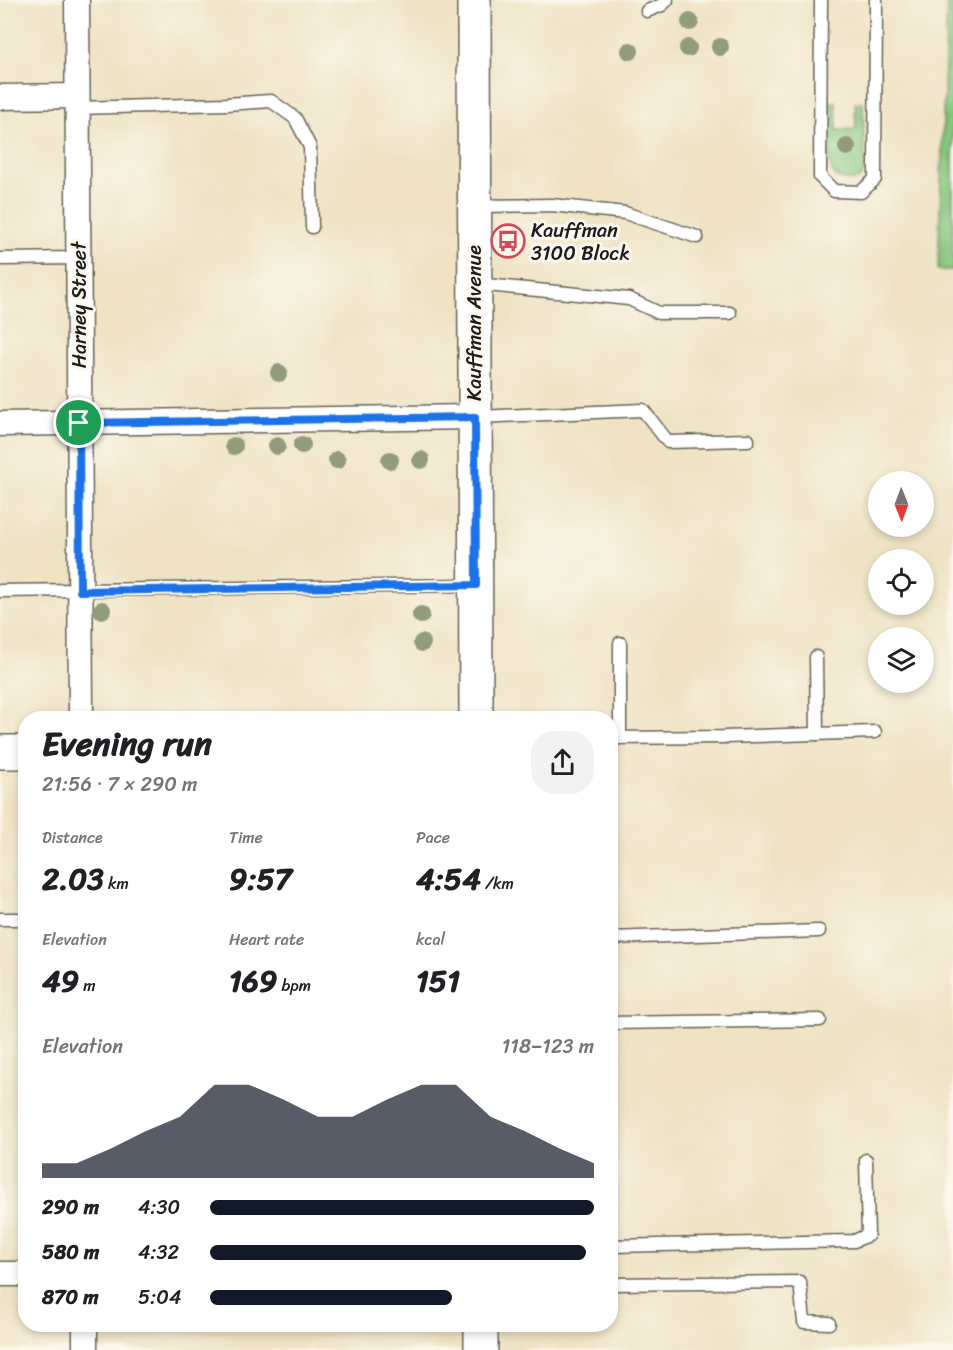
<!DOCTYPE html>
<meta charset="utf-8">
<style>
:root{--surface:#fff;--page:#f2f2f2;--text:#202124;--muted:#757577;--accent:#111827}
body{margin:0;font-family:Sriracha,sans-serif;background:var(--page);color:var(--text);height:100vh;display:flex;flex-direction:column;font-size:22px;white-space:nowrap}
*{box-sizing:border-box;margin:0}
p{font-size:20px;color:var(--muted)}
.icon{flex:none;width:33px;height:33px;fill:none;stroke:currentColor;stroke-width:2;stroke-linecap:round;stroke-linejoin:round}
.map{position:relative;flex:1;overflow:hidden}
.drawer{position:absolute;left:18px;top:711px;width:600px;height:621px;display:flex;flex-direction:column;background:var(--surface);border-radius:24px;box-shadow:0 3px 9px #0003}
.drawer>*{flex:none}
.needle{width:39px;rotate:179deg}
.tools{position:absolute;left:868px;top:471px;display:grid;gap:12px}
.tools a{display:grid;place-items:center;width:66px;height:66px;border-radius:50%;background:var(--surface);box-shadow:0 3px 9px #0003;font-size:30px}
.pin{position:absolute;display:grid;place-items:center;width:51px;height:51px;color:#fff;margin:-26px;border:3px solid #fff;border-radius:50%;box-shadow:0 2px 6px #0007}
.round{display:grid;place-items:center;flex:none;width:63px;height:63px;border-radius:24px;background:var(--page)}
.head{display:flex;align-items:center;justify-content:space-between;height:102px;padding:0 24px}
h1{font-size:33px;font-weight:700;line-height:45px}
.figures{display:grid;grid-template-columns:repeat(3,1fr);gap:9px;height:102px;padding:6px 24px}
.figures div{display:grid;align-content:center}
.figures b{font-size:30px;font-weight:700}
.figures small{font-size:16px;font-weight:400}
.figures p{font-size:16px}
.chart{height:168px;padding:12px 24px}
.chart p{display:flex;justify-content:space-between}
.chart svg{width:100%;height:108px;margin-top:6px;fill:var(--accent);opacity:.7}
ul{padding:0 24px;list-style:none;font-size:20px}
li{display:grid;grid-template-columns:96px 72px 1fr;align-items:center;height:45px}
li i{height:15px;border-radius:8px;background:var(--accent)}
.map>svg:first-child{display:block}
.green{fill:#85c57c;stroke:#50704c;stroke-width:1.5}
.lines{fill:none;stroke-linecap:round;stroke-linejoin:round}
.lane-casing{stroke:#666257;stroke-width:15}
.street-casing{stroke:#666257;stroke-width:27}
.secondary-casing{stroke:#666257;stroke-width:36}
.lane{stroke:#fff;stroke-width:12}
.street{stroke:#fff;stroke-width:24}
.secondary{stroke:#fff;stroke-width:33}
.tree{fill:#929b7c}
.route-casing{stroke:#fff;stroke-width:12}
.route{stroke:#1a73e8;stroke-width:8}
.labels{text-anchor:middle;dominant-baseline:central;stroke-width:6;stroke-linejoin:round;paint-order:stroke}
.poi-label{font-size:20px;fill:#1c1c1c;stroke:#fbf7ec;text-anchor:start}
.street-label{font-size:20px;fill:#1c1c1c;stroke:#fbf7ec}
</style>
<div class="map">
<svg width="953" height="1350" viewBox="0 0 953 1350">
<rect width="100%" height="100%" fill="#fbf7ec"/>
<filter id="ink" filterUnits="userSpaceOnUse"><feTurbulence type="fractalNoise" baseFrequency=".0167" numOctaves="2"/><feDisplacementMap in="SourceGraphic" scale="12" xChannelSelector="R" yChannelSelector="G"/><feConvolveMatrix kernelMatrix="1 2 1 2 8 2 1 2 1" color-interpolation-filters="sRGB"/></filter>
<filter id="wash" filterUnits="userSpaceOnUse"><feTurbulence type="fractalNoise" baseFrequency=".008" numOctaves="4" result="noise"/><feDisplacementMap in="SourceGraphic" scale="24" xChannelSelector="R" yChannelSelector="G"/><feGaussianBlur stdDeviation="1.35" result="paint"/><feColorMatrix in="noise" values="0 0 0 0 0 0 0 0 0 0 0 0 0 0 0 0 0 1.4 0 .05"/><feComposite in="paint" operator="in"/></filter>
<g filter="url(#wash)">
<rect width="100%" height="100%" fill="#efe3c4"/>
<g class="green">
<polygon points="947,0 953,0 953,270 938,270"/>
<path d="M829,102H836L837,130L856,129L855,103L863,102L865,163V171L858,180C850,181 838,181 833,173C826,162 829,117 829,102Z"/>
</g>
</g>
<g filter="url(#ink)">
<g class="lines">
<g class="lane-casing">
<g id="lane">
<polyline points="821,0 820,177 834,191 861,192 875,179 876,0"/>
<polyline points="647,11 662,5 667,0"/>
<polyline points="77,108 227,104 271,101 295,118 310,147 312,227"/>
<polyline points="475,206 552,205 625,213 697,237"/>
<polyline points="0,259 78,258"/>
<polyline points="476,284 629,299 659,313 730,313"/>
<polyline points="477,417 643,410 668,442 748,440"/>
<polyline points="0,591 474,585"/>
<polyline points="620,643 620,738"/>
<polyline points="816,657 817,734"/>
<polyline points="610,738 724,737 875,732"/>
<polyline points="0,919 26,919"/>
<polyline points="610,938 819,931"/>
<polyline points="610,1023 820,1020"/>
<polyline points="610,1246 854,1241 868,1235 866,1160"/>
<polyline points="610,1284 800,1282 804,1322 829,1323"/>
</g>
</g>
<g class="street-casing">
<g id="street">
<polyline points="77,0 81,718"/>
<polyline points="0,97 77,96"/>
<polyline points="0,424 475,417"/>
<polyline points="0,1274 26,1274"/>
<polyline points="85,1324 85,1350"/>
</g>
</g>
<g class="secondary-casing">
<g id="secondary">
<polyline points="474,0 476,718"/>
<polyline points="0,752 26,752"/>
<polyline points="481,1324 481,1350"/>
</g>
</g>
<use href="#lane" class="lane"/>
<use href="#street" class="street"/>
<use href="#secondary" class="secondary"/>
</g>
<g class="tree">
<circle cx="690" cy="22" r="9"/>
<circle cx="720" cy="47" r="9"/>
<circle cx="688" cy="48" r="9"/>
<circle cx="630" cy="51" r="9"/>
<circle cx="847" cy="147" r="9"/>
<circle cx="279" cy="373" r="9"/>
<circle cx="302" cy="445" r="9"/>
<circle cx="234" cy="446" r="9"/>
<circle cx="277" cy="446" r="9"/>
<circle cx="337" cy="460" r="9"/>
<circle cx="390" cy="460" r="9"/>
<circle cx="421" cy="460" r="9"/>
<circle cx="102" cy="610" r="9"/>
<circle cx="421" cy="615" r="9"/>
<circle cx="422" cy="643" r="9"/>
</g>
</g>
<g class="lines" filter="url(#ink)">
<g class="route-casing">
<polygon id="route" points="475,417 476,585 80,591 79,423"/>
</g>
<use href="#route" class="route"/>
</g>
<defs>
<g id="bus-ring" transform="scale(1.725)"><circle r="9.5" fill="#fbf7ec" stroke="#d1495b" stroke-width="1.5"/><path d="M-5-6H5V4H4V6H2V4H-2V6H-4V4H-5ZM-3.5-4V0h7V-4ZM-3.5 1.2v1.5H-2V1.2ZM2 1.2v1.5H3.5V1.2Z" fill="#d1495b"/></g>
</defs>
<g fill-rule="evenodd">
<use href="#bus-ring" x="508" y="241"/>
</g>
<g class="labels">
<g class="poi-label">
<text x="531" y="230">Kauffman<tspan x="531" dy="23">3100 Block</tspan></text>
</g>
<g class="street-label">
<text transform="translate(79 305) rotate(-90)">Harney Street</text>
<text transform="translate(474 323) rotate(-90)">Kauffman Avenue</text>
</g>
</g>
</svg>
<div class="tools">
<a><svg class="needle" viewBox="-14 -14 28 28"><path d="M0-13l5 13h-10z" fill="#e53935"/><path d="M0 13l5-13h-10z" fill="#757577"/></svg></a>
<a><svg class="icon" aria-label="locate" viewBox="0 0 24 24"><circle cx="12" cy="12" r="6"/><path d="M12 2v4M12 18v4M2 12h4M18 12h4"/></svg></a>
<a><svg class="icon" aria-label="layers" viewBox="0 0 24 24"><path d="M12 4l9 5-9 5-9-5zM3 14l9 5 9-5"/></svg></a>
</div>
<div class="pin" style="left:79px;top:423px;background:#1e9e55"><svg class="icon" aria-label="arrive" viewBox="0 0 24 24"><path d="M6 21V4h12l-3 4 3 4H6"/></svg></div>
<section class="drawer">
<div class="head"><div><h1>Evening run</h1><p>21:56 · 7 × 290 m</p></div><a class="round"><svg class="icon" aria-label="share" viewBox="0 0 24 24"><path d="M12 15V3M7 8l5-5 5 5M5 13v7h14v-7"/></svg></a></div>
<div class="figures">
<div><p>Distance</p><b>2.03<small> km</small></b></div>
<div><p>Time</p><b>9:57</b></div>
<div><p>Pace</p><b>4:54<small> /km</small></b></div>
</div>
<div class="figures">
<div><p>Elevation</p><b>49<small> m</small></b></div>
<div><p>Heart rate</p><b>169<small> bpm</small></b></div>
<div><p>kcal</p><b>151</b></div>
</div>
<div class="chart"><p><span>Elevation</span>118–123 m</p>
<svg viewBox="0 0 160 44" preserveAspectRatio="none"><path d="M0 44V38L10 38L20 32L30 25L40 19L50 6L60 6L70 12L80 19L90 19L100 12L110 6L120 6L130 19L140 25L150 32L160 38V44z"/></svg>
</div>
<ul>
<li><b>290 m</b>4:30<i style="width:100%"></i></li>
<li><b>580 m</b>4:32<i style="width:98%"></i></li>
<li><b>870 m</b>5:04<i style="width:63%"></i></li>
</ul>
</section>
</div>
